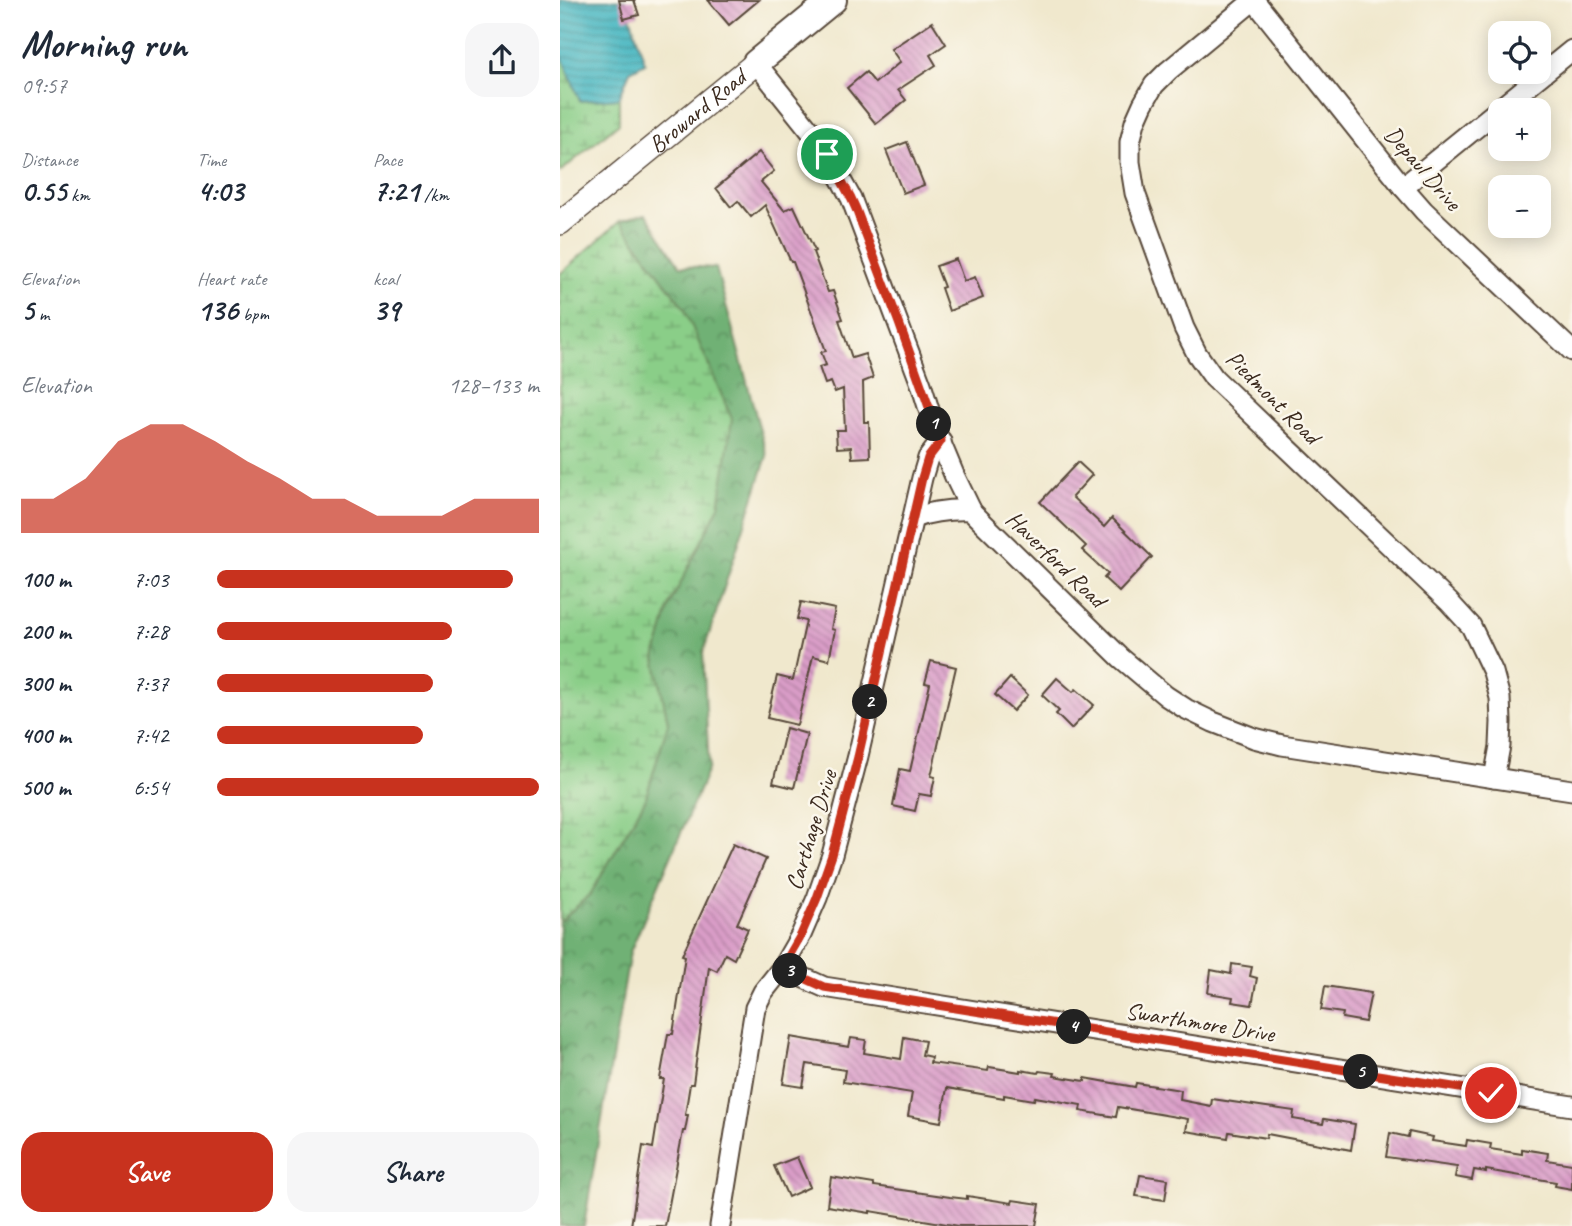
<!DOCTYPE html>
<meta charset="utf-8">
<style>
:root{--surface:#fff;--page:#f6f6f7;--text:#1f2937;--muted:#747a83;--accent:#c8321e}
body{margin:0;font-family:Caveat,sans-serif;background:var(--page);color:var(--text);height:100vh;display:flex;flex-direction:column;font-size:26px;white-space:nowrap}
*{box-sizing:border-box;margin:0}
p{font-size:23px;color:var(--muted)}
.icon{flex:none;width:38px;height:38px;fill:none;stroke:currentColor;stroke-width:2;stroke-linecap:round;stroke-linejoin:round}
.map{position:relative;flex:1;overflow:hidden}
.drawer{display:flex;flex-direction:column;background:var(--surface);width:560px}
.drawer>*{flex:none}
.fabs{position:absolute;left:928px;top:21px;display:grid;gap:14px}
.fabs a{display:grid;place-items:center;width:63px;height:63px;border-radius:14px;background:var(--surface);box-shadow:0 4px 18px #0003;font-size:35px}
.pin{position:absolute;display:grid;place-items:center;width:60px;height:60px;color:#fff;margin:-30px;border:4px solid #fff;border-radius:50%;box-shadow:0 2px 7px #0007}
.km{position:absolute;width:35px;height:35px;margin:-18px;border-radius:50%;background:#222;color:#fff;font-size:19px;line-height:35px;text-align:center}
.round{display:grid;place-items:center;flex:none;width:74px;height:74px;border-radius:21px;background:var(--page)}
.summary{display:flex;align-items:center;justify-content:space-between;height:119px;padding:0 21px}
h1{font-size:38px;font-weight:700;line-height:52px}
.metrics{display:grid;grid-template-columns:repeat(3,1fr);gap:10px;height:119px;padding:7px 21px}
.metrics div{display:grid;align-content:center}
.metrics b{font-size:30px;font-weight:700}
.metrics small{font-size:19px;font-weight:400}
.metrics p{font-size:19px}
.chart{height:196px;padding:14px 21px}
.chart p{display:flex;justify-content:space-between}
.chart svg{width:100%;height:126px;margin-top:7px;fill:var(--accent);opacity:.7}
.primary-button{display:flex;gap:14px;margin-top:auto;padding:14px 21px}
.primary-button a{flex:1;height:80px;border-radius:21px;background:var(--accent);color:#fff;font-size:28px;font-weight:700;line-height:80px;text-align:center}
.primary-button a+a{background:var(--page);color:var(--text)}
ul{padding:0 21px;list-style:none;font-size:23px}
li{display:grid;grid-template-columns:112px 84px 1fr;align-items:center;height:52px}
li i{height:18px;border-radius:9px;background:var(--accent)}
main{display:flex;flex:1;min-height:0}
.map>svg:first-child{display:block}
.forest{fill:url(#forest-crowns);stroke:#556e49;stroke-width:2}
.wetland{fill:url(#wetland-marsh);stroke:#627c53;stroke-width:2}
.water{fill:url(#water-rules);stroke:#427170;stroke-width:2}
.building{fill:url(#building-back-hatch)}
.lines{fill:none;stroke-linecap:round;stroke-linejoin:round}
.minor-casing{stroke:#564638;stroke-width:23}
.tertiary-casing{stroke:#564638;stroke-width:26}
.secondary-casing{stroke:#564638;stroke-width:30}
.minor{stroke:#fff;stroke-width:19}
.tertiary{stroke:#fff;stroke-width:23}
.secondary{stroke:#fff;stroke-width:26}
.route-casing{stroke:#fff;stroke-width:14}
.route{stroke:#c8321e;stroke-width:9}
.labels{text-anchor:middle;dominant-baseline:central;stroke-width:5;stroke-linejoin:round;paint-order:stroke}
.street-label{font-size:24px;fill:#3b2a1e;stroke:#fbf7ec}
</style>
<main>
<section class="drawer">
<div class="summary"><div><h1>Morning run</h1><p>09:57</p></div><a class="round"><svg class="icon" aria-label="share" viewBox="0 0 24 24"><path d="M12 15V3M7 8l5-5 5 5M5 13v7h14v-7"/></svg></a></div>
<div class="metrics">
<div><p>Distance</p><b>0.55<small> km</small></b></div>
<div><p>Time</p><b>4:03</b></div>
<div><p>Pace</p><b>7:21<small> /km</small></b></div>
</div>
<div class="metrics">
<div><p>Elevation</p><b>5<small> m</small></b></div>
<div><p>Heart rate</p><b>136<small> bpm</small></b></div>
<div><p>kcal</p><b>39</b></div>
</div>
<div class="chart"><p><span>Elevation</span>128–133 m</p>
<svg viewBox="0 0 160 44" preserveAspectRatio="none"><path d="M0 44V32L10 32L20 25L30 12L40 6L50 6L60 12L70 19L80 25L90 32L100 32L110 38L120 38L130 38L140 32L150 32L160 32V44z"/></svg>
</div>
<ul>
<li><b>100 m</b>7:03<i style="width:92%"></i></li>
<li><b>200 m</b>7:28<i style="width:73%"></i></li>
<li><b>300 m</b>7:37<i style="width:67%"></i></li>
<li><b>400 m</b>7:42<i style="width:64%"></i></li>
<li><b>500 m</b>6:54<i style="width:100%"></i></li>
</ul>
<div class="primary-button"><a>Save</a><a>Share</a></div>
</section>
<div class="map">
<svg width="1012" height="1226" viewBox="0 0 1012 1226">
<defs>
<pattern id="forest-crowns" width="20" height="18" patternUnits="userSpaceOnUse" patternTransform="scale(1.75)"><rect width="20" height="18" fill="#6fb174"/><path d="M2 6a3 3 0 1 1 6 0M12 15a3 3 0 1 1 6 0" fill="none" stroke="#5c905f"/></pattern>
<pattern id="wetland-marsh" width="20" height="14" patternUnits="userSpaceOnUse" patternTransform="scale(1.75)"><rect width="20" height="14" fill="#8ace88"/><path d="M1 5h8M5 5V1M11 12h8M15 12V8" fill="none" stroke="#72a76f"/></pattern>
<pattern id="water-rules" width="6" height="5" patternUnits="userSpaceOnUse" patternTransform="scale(1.75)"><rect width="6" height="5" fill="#4ab8c2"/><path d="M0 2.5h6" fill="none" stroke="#3f969d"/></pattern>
<pattern id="building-back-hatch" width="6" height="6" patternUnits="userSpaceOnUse" patternTransform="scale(1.75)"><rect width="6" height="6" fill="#da9dc8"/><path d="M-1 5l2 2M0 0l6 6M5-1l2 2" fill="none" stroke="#b280a2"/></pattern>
</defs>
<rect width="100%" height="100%" fill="#fbf7ec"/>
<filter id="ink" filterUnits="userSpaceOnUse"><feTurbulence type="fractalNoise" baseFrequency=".0143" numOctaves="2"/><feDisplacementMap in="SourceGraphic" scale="14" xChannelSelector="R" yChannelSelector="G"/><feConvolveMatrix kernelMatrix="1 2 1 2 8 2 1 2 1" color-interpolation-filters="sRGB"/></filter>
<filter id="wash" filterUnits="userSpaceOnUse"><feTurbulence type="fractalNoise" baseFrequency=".00686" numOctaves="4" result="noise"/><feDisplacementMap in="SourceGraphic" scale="28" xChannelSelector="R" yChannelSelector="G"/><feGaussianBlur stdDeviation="1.57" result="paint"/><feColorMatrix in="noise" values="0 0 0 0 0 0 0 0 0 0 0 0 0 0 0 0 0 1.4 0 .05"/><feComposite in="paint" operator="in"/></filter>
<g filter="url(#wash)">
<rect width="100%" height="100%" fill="#f0e8cd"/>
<polygon class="forest" points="86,214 120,266 156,268 207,456 143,653 149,767 70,952 24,1226 0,1226 0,922 31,893 85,800 108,723 95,658 110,604 159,506 124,308 60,221"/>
<g class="wetland">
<polygon points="0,52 20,101 59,98 59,123 0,172"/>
<polygon points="60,221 124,308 172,419 159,506 110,604 95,658 108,723 85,800 31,893 0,922 0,274"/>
</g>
<polygon class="water" points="0,0 65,0 85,63 70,71 59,98 20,101 0,52"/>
<g id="blocks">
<g class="building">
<polygon points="59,0 74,0 79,15 64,19"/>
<polygon points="148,0 199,0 169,25"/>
<polygon points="372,22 386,44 370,55 376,65 338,90 346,100 316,124 287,88 306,72 315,83 340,62 331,49"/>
<polygon points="347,142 364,185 343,193 326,150"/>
<polygon points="199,152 214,171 201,182 224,210 234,206 255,251 253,252 268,292 273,291 283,319 279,320 292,358 305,354 313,378 303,382 304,422 309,422 310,457 292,458 291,447 277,448 276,430 285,430 283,389 275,392 271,382 265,384 259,367 266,365 261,352 266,351 233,262 231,262 205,205 191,217 178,201 171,207 156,188"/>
<polygon points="396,259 404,281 415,277 423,298 389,311 381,288 384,287 376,266"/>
<polygon points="518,462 532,475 512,497 544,527 552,518 592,557 559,592 544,578 548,574 522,550 526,546 480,502"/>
<polygon points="241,602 275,609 271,629 275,630 269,660 253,656 237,725 207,718 217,676 233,680 246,621 237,619"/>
<polygon points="371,661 396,667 371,776 375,777 371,796 359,794 355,811 333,806 340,769 350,771 370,684 365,683"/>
<polygon points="450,678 468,695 453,711 435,695"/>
<polygon points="497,678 513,692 516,689 534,705 511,729 496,714 499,711 482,695"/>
<polygon points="226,728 247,734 234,788 213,783"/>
<polygon points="173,844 206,859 177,924 188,929 174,959 165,954 157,971 149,967 133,1084 130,1084 125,1115 128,1115 125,1131 123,1131 105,1226 71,1226 83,1146 93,1148 104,1079 100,1079 108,1034 113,1034 125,956 122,955"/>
<polygon points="672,964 692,967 690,976 697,978 692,1005 672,1002 673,997 648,993 651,970 671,974"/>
<polygon points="765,986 811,993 805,1022 782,1018 783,1013 761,1010"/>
<polygon points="231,1037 289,1047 291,1038 306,1040 304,1053 341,1059 344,1037 365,1041 362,1055 371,1057 370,1063 428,1071 429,1067 460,1072 460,1070 478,1073 479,1071 495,1073 494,1076 525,1081 525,1078 575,1087 576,1083 621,1090 620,1100 651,1106 652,1099 734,1111 733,1119 763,1124 764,1119 795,1124 791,1150 707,1134 706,1138 669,1132 668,1138 626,1131 628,1119 558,1107 556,1117 520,1111 521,1105 475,1097 474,1100 444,1095 444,1098 387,1088 381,1122 348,1116 352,1093 283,1082 285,1070 247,1064 243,1087 223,1084"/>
<polygon points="849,1132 873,1137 872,1141 906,1146 907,1140 931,1144 930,1149 962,1154 962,1149 988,1153 987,1160 1012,1164 1012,1189 995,1186 996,1182 926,1170 926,1172 914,1170 912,1180 895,1177 897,1167 826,1157 830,1133 848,1137"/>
<polygon points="237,1157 250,1187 228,1197 214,1166"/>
<polygon points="580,1175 608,1179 605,1200 576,1196"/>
<polygon points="271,1177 314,1184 314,1186 390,1197 407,1199 407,1196 452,1203 453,1200 480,1204 476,1226 399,1226 310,1211 310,1213 267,1206"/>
</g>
</g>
</g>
<g filter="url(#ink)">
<use href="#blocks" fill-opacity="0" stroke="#564638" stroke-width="2"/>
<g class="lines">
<g class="minor-casing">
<g id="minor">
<polyline points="694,0 608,71 594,85 583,104 575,122 570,142 570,162 575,193 624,328 637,354 654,378 889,602 911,626 933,672 940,698 941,722 940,746 934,778"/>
<polyline points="694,0 843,187 864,211 1012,351"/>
<polyline points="196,63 261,144 291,198 361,384 375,429 395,477 412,512 561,658 606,696 626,709 653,722 694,738 722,745 1012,790"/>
<polyline points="843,187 1012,50"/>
<path d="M353,518C373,511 390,509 411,510"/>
<polyline points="222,968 264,987 1012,1106"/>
<polyline points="160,1226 195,1008 203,992 222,968 241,935 257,898 272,855 298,756 362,478 368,458 381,441"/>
</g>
</g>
<g class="tertiary-casing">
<g id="tertiary">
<path id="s1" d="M0,223L196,63"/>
</g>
</g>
<g class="secondary-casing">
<polyline id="secondary" points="196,63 273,0"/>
</g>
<use href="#minor" class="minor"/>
<use href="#tertiary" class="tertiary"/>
<use href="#secondary" class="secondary"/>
</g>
</g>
<g class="lines" filter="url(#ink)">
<g class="route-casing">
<polyline id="route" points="267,154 291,198 296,209 339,323 381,441 368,458 362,478 298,757 272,855 257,898 241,935 222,968 264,987 931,1093"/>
</g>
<use href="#route" class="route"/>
</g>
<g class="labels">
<g class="street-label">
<text stroke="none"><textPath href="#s1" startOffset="177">Broward Road</textPath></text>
<text transform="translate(863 168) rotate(49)">Depaul Drive</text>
<text transform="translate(713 397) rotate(45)">Piedmont Road</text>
<text transform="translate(496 559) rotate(44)">Haverford Road</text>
<text transform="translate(251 830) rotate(-73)">Carthage Drive</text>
<text transform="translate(640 1022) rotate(9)">Swarthmore Drive</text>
</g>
</g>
</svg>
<div class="fabs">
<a><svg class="icon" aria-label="locate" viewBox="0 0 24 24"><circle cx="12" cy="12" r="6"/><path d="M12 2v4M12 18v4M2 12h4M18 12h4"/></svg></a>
<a>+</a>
<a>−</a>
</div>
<div class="pin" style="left:267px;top:154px;background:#1e9e55"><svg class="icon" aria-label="arrive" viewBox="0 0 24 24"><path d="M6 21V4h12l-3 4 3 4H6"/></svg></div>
<div class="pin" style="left:931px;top:1093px;background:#d93025"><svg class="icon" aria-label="check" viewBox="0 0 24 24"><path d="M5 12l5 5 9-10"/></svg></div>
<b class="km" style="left:374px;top:424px">1</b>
<b class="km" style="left:310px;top:702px">2</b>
<b class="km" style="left:230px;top:971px">3</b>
<b class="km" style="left:514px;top:1027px">4</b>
<b class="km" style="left:801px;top:1072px">5</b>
</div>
</main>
